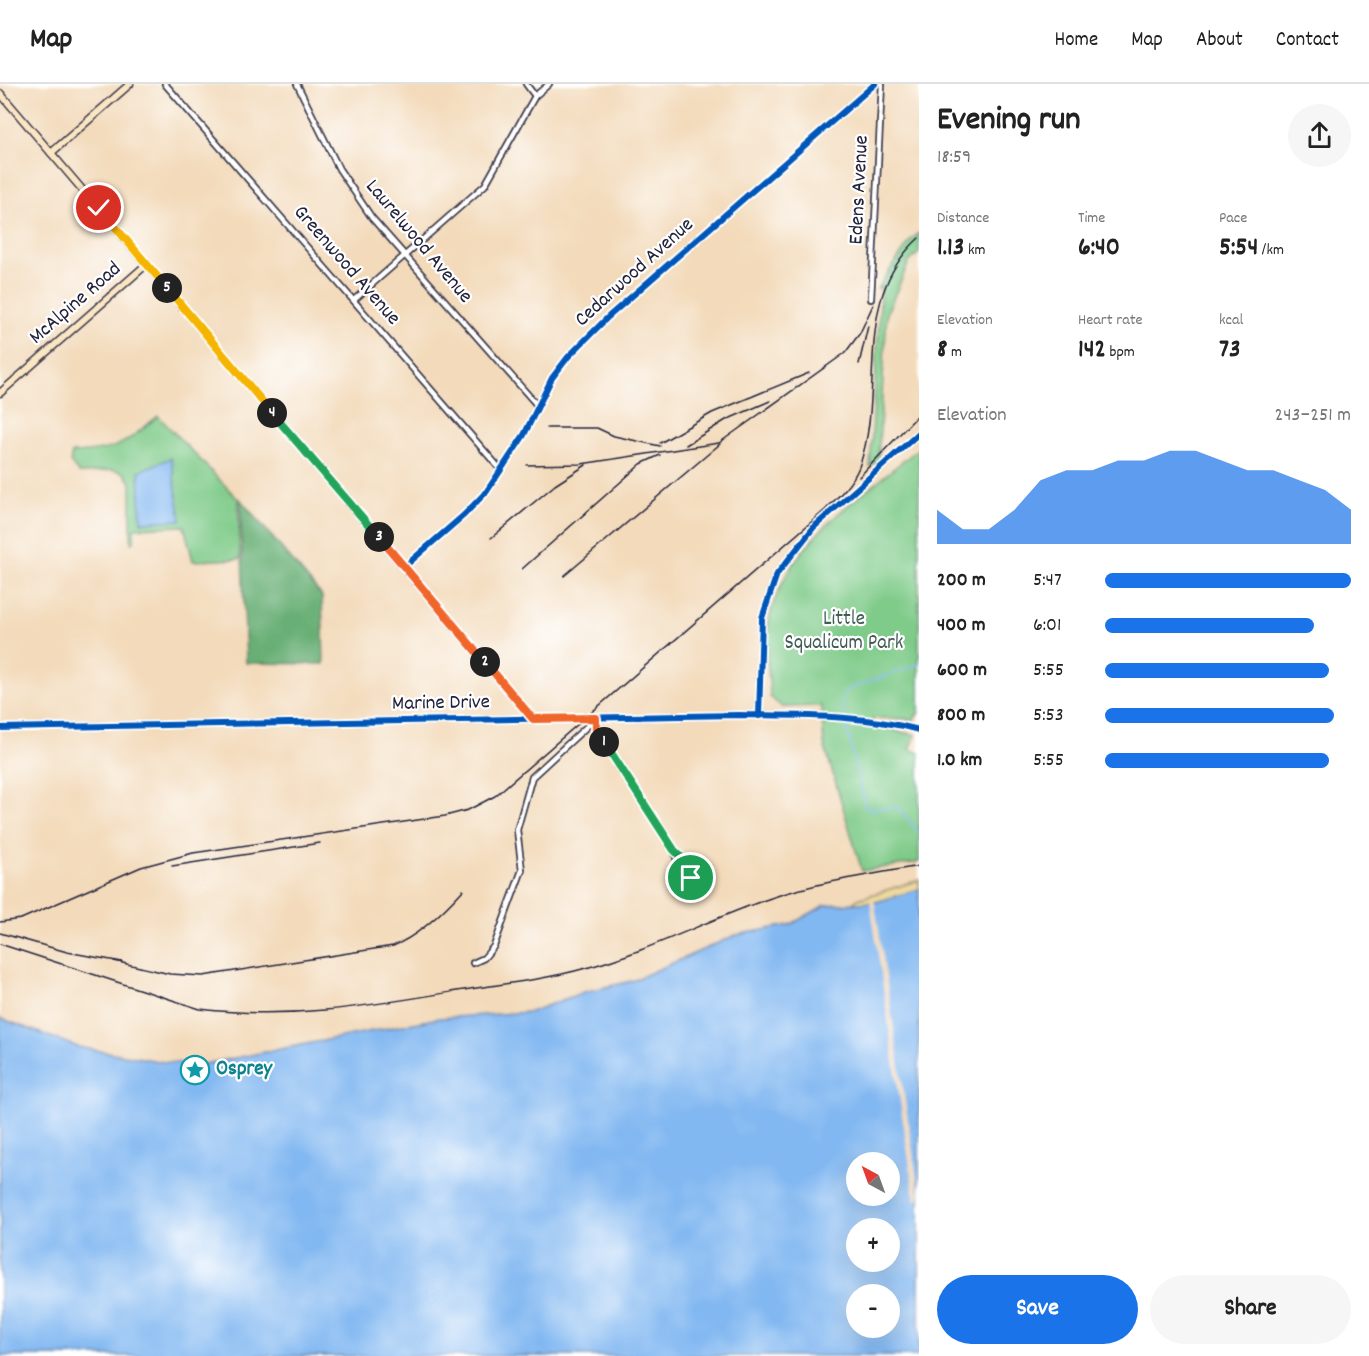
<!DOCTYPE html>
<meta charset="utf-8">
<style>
:root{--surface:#fff;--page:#f6f6f6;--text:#222;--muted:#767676;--line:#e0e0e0;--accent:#1a73e8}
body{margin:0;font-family:Dekko,sans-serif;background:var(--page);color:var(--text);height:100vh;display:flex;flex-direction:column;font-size:22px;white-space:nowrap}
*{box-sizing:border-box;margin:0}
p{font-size:20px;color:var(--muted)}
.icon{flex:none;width:33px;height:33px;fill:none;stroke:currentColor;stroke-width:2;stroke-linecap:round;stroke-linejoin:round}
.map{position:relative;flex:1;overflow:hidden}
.panel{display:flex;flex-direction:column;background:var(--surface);width:450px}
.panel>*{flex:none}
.needle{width:39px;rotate:319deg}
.buttons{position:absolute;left:846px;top:1068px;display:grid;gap:12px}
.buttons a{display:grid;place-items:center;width:54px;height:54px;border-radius:50%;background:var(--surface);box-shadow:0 6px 24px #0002;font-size:30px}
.pin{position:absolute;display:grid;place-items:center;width:51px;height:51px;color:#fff;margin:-26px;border:3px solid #fff;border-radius:50%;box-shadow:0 2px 6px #0007}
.km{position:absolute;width:30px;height:30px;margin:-15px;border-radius:50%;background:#222;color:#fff;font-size:16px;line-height:30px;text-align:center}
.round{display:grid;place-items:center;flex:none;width:63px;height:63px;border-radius:32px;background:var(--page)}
.headline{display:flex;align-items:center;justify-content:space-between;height:102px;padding:0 18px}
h1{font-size:33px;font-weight:800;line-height:45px}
.figures{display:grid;grid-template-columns:repeat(3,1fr);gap:9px;height:102px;padding:6px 18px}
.figures div{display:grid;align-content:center}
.figures b{font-size:26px;font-weight:800}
.figures small{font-size:16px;font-weight:400}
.figures p{font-size:16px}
.chart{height:168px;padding:12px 18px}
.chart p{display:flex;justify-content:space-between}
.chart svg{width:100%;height:108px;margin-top:6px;fill:var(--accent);opacity:.7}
.button{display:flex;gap:12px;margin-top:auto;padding:12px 18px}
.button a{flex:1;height:69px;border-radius:36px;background:var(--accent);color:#fff;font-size:24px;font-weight:800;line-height:69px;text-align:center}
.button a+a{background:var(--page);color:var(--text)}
ul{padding:0 18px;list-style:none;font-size:20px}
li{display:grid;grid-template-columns:96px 72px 1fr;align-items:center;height:45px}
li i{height:15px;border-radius:8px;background:var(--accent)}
header{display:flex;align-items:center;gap:36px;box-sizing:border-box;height:84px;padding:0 30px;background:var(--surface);border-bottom:2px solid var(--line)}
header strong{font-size:28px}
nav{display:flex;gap:33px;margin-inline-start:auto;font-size:21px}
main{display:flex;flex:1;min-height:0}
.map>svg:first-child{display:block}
.green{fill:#7fcb89;stroke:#507662;stroke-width:1.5}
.forest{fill:#67af75;stroke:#446858;stroke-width:1.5}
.sand{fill:#eeda9e;stroke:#887e6c;stroke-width:1.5}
.water{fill:#82b8f1;stroke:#526d96;stroke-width:1.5;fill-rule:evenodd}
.pier{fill:#f3daba}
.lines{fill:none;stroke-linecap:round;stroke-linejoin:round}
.stream{stroke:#82b8f1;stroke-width:1.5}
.street-casing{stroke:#413e4e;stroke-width:8}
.secondary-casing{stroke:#413e4e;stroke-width:9}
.street{stroke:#fff;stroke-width:4.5}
.secondary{stroke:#fbe6c4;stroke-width:6}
.rail{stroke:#22223b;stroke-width:1.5}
.cycleway-casing{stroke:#fff;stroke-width:10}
.cycleway{stroke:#0057b8;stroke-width:6}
.split-1-casing{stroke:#fff;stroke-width:12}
.split-2-casing{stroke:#fff;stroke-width:12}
.split-3-casing{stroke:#fff;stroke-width:12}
.split-4-casing{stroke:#fff;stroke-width:12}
.split-5-casing{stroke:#fff;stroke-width:12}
.split-6-casing{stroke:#fff;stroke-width:12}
.split-1{stroke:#22a559;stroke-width:8}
.split-2{stroke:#f0652b;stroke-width:8}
.split-3{stroke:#f0652b;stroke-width:8}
.split-4{stroke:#22a559;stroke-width:8}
.split-5{stroke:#f5b400;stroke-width:8}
.split-6{stroke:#f5b400;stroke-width:8}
.labels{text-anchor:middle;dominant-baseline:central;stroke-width:4.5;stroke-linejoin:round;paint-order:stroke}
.street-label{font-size:21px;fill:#22223b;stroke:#fff}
.park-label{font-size:21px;fill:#435d56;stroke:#fff}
.culture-label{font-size:21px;font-weight:bold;fill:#0d838f;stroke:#fff;text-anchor:start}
</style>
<header>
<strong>Map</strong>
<nav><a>Home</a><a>Map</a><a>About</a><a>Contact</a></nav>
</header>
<main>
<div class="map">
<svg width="919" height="1272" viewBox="0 0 919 1272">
<rect width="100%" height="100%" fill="#fff"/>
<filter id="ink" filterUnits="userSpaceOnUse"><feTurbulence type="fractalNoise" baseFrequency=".0167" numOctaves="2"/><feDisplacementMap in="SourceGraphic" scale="12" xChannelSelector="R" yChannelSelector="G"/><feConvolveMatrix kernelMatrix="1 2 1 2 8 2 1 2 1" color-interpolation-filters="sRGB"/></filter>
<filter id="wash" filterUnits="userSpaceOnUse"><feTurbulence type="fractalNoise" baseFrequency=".008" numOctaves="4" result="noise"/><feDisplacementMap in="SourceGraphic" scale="24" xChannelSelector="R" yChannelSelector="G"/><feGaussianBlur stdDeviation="1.35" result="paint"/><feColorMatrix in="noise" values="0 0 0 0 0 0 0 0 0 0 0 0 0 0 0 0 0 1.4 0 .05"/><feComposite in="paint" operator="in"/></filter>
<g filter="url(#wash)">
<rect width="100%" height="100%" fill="#f3daba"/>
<g class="green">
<polygon points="919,149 919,169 909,178 887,229 878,377 870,383 881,203 877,205 911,156"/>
<path d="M158,332L238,415L240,475L193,477L184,442L134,444V458L131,459V398L123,388C105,383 96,391 79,389L70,378L72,369C119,367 124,360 158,332Z"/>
<path d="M919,364V628L912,638L907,635L873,634L871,642L916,651L910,665L919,669V778L862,787L824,660L821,622L782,623L770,613C769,590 765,565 768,543C780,461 861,413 919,364Z"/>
</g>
<polygon class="forest" points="240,415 322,512 324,580 246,579"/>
<polygon class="sand" points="919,796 919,809 905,815 850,821 858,815"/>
<g class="water">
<polygon points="171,374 181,436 141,438 139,387"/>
<path d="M919,805V1272H0V934L78,963L164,978L204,980L439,934L530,928L584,908L632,897L736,851L790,841L825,821L876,818ZM856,1078H890V1112H856ZM856,1144H890V1178H856ZM856,1210H890V1244H856Z"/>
</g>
<polygon class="pier" points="874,815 919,1109 918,1116 915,1116 870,816"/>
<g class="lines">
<g class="stream">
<polyline points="844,631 842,615 846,606 919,580"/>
<polyline points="845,636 865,722 870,725 897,723 919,748"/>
</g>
</g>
</g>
<g filter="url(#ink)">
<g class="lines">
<g class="street-casing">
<g id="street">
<polyline points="165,0 501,386"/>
<polyline points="297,0 339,85 372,134 537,321"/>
<polyline points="526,0 535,12"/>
<polyline points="871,215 882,0"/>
<polyline points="354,216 485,101 535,12 549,0"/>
<polyline points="404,483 464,431 487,407 524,351 552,294 568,273 608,233 875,0"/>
<polyline points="596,634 596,645 674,766 681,791 688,795 692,791 692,784 674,766"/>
<polyline points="473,879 484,874 494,862 522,786 517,746 532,693 596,634"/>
</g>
</g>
<g class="secondary-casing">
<g id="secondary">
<polyline points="0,9 533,635"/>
<polyline points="51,69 130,0"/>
<polyline points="0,309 147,180"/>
<polyline points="759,632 762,534 777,490 814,443 919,349"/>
<path d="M0,644L739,631C799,632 861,630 919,646"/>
</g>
</g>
<use href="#street" class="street"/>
<use href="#secondary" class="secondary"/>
<g class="rail">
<polyline points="859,280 868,242"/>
<polyline points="547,344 597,344 614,352 660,362"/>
<polyline points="660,359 712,329 809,289"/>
<polyline points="686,361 726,336 770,317"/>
<polyline points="527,381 581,380 719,359 845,269 860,249 873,221"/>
<polyline points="859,393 919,330"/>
<polyline points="491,454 555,401 586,381"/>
<polyline points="522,485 641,380 660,371"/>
<polyline points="564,492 720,360"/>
<polyline points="172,782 320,759"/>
<path d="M0,838L21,835L141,783L193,769L445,732L468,726L495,712L825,426C838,413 852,400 859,383C887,306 850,216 919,154"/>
<polyline points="0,849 67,868 122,878"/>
<path d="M0,860L200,925C290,936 368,922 457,907C500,900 544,896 586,884C649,867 707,836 768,815C817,798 869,791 919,782"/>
<path d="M114,877L170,890L203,892L393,862C418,852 445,826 463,806"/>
</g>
<g class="cycleway-casing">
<g id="cycleway">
<polyline points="404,483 464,431 487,407 524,351 552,294 568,273 608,233 875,0"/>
<polyline points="759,632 762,534 777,490 814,443 919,349"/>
<path d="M0,644L739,631C799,632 861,630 919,646"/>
</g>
</g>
<use href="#cycleway" class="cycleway"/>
</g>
</g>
<g class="lines" filter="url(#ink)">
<g class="split-1-casing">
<polyline id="split-1" points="604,658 674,766 692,784 691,794"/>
</g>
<g class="split-2-casing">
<polyline id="split-2" points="485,578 533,635 596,634 596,645 604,658"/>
</g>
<g class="split-3-casing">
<polyline id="split-3" points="379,453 485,578"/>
</g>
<g class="split-4-casing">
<polyline id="split-4" points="272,329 379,453"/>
</g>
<g class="split-5-casing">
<polyline id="split-5" points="167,204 272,329"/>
</g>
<g class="split-6-casing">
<polyline id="split-6" points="99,124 167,204"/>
</g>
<use href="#split-1" class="split-1"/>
<use href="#split-2" class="split-2"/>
<use href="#split-3" class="split-3"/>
<use href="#split-4" class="split-4"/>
<use href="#split-5" class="split-5"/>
<use href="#split-6" class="split-6"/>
</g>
<defs>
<g id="sight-ring" transform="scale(1.5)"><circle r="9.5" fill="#fff" stroke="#0f9aa8" stroke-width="1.5"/><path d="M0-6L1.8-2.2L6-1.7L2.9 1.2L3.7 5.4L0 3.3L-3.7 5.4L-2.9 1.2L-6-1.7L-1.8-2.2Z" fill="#0f9aa8"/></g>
</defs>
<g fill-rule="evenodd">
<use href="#sight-ring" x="195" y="986"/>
</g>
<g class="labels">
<g class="street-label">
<text transform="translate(860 106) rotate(-87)">Edens Avenue</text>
<text transform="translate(418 158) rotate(50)">Laurelwood Avenue</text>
<text transform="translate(346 182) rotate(49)">Greenwood Avenue</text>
<text transform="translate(635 189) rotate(-42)">Cedarwood Avenue</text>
<text transform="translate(76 220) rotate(-41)">McAlpine Road</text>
<text transform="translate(441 620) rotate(-1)">Marine Drive</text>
</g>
<g class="park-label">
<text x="844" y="536">Little<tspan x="844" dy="24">Squalicum Park</tspan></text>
</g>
<g class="culture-label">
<text x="216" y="986">Osprey</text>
</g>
</g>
</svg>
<div class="buttons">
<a><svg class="needle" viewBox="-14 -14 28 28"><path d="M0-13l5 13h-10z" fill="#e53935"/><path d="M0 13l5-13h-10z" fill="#767676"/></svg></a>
<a>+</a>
<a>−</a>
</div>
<div class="pin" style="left:691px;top:794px;background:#1e9e55"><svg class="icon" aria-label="arrive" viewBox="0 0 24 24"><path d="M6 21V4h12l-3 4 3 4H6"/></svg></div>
<div class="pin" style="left:99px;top:124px;background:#d93025"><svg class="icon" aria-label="check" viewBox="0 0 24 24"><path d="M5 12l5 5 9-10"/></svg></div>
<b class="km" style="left:604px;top:658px">1</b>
<b class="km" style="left:485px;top:578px">2</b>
<b class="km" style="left:379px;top:453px">3</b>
<b class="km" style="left:272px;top:329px">4</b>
<b class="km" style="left:167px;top:204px">5</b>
</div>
<section class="panel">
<div class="headline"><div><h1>Evening run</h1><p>18:59</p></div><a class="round"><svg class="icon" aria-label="share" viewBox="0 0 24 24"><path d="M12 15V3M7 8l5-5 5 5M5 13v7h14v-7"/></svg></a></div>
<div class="figures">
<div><p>Distance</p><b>1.13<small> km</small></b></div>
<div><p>Time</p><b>6:40</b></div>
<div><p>Pace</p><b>5:54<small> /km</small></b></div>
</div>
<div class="figures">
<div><p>Elevation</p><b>8<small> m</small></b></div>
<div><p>Heart rate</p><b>142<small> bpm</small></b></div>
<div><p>kcal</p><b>73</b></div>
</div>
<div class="chart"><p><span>Elevation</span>243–251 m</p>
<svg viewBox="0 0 160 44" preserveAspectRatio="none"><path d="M0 44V30L10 38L20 38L30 30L40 18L50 14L60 14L70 10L80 10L90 6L100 6L110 10L120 14L130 14L140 18L150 22L160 30V44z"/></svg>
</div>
<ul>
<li><b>200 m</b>5:47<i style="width:100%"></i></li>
<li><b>400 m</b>6:01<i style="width:85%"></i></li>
<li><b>600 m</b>5:55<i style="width:91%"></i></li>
<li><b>800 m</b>5:53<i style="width:93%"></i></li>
<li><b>1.0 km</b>5:55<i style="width:91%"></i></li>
</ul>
<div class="button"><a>Save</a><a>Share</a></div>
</section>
</main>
